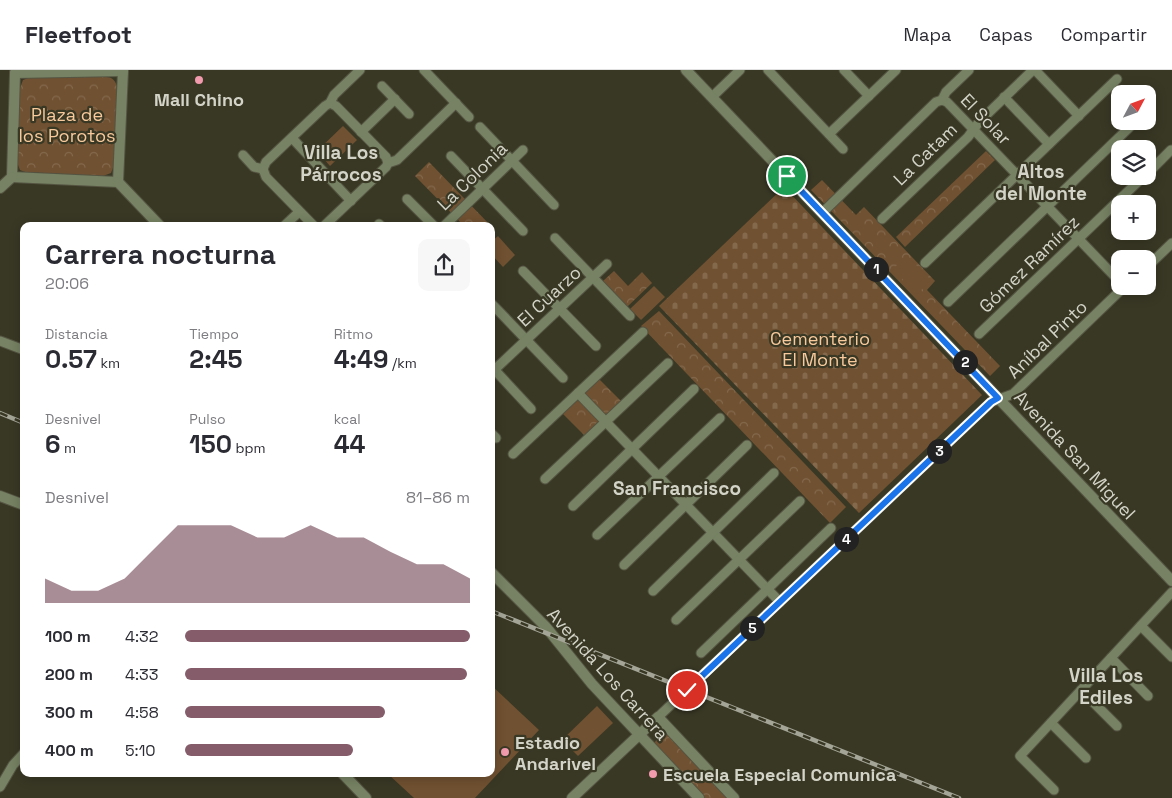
<!DOCTYPE html>
<html lang="es">
<meta charset="utf-8">
<style>
:root{--surface:#fff;--page:#f7f7f7;--text:#2b2b33;--muted:#7c7c81;--line:#e1e1e2;--accent:#855d6a}
body{margin:0;font-family:"Space Grotesk",sans-serif;background:var(--page);color:var(--text);height:100vh;display:flex;flex-direction:column;font-size:19px;white-space:nowrap}
*{box-sizing:border-box;margin:0}
p{font-size:16px;color:var(--muted)}
.icon{flex:none;width:28px;height:28px;fill:none;stroke:currentColor;stroke-width:2;stroke-linecap:round;stroke-linejoin:round}
.map{position:relative;flex:1;overflow:hidden}
.drawer{position:absolute;left:20px;top:152px;width:475px;height:555px;display:flex;flex-direction:column;background:var(--surface);border-radius:10px;box-shadow:0 2px 12px #0003}
.drawer>*{flex:none}
.needle{width:32px;rotate:49deg}
.controls{position:absolute;left:1111px;top:15px;display:grid;gap:10px}
.controls a{display:grid;place-items:center;width:45px;height:45px;border-radius:10px;background:var(--surface);box-shadow:0 2px 12px #0003;font-size:25px}
.pin{position:absolute;display:grid;place-items:center;width:42px;height:42px;color:#fff;margin:-21px;border:2px solid #fff;border-radius:50%;box-shadow:0 1px 5px #0007}
.km{position:absolute;width:25px;height:25px;margin:-12px;border-radius:50%;background:#222;color:#fff;font-size:14px;line-height:25px;text-align:center}
.round{display:grid;place-items:center;flex:none;width:52px;height:52px;border-radius:10px;background:var(--page)}
.headline{display:flex;align-items:center;justify-content:space-between;height:85px;padding:0 25px}
h1{font-size:28px;font-weight:800;line-height:38px}
.figures{display:grid;grid-template-columns:repeat(3,1fr);gap:8px;height:85px;padding:5px 25px}
.figures div{display:grid;align-content:center}
.figures b{font-size:25px;font-weight:800}
.figures small{font-size:14px;font-weight:400}
.figures p{font-size:14px}
.chart{height:140px;padding:10px 25px}
.chart p{display:flex;justify-content:space-between}
.chart svg{width:100%;height:90px;margin-top:5px;fill:var(--accent);opacity:.7}
ul{padding:0 25px;list-style:none;font-size:16px}
li{display:grid;grid-template-columns:80px 60px 1fr;align-items:center;height:38px}
li i{height:12px;border-radius:6px;background:var(--accent)}
header{display:flex;align-items:center;gap:30px;box-sizing:border-box;height:70px;padding:0 25px;background:var(--surface);border-bottom:1px solid var(--line)}
header strong{font-size:24px}
nav{display:flex;gap:28px;margin-inline-start:auto;font-size:18px}
.map>svg:first-child{display:block}
.cemetery{fill:url(#cemetery-stones)}
.park{fill:url(#park-crowns)}
.garden{fill:#705131}
.lines{fill:none;stroke-linecap:round;stroke-linejoin:round}
.minor-casing{stroke:#555442;stroke-width:11}
.tertiary-casing{stroke:#555442;stroke-width:12}
.minor{stroke:#768263;stroke-width:9}
.tertiary{stroke:#768263;stroke-width:10}
.rail-casing{stroke:#a5a597;stroke-width:4.5}
.rail{stroke:#393825;stroke-width:2.5;stroke-dasharray:8;stroke-linecap:butt}
.route-casing{stroke:#fff;stroke-width:10}
.route{stroke:#1a73e8;stroke-width:6}
.poi-dot{fill:#f29aae;stroke:#393825;stroke-width:2}
.labels{text-anchor:middle;dominant-baseline:central;stroke-width:4.5;stroke-linejoin:round;paint-order:stroke}
.poi-label{font-size:18px;font-weight:bold;fill:#d3d3c7;stroke:#393825;text-anchor:start}
.park-label{font-size:18px;fill:#f8c99b;stroke:#393825}
.street-label{font-size:18px;fill:#d3d3c7;stroke:#393825}
.neighbourhood-label{font-size:19px;font-weight:bold;fill:#d3d3c7;stroke:#393825}
</style>
<header>
<strong>Fleetfoot</strong>
<nav><a>Mapa</a><a>Capas</a><a>Compartir</a></nav>
</header>
<div class="map">
<svg width="1172" height="728" viewBox="0 0 1172 728">
<defs>
<pattern id="cemetery-stones" width="16" height="16" patternUnits="userSpaceOnUse" patternTransform="scale(1.25)"><rect width="16" height="16" fill="#705131"/><path d="M2 7V4a2 2 0 0 1 4 0v3zM10 15v-3a2 2 0 0 1 4 0v3z" fill="#84694d"/></pattern>
<pattern id="park-crowns" width="20" height="18" patternUnits="userSpaceOnUse" patternTransform="scale(1.25)"><rect width="20" height="18" fill="#705131"/><path d="M2 6a3 3 0 1 1 6 0M12 15a3 3 0 1 1 6 0" fill="none" stroke="#84694d"/></pattern>
</defs>
<rect width="100%" height="100%" fill="#393825"/>
<polygon class="cemetery" points="784,117 982,325 859,443 659,236"/>
<g class="park">
<path d="M31,7H106C112,7 116,11 117,17L114,95L111,103L103,106L25,102L20,100L17,92L20,18L23,10Z"/>
<polygon points="986,81 995,90 905,177 896,167"/>
<polygon points="429,92 491,156 464,156 415,106"/>
<polygon points="822,110 856,145 864,137 935,211 927,220 1000,296 990,306 811,120"/>
<polygon points="614,201 628,216 642,202 652,213 627,237 603,211"/>
<polygon points="659,241 846,437 830,453 641,256"/>
<polygon points="599,309 621,331 585,366 563,344"/>
<polygon points="666,664 670,665 727,728 702,728 653,675 659,666"/>
</g>
<g class="garden">
<polygon points="343,56 357,70 330,96 317,81"/>
<polygon points="498,166 515,185 503,197 491,184 491,172"/>
<polygon points="907,186 931,210 917,224 893,199"/>
<polygon points="654,216 665,227 641,250 630,239"/>
<polygon points="491,615 539,660 475,728 414,728 388,704 491,704"/>
<polygon points="597,636 613,653 578,686 562,670"/>
</g>
<g class="lines">
<g class="minor-casing">
<g id="minor">
<polyline points="424,0 469,47"/>
<polyline points="768,0 843,79"/>
<polyline points="844,0 869,26"/>
<polyline points="1035,0 1079,46"/>
<polyline points="382,16 409,44"/>
<polyline points="712,27 740,0"/>
<polyline points="1004,27 1049,74"/>
<polyline points="942,30 947,32 1120,212"/>
<polyline points="942,30 946,22 969,0"/>
<polyline points="330,33 336,36 386,87 388,93"/>
<polyline points="480,57 554,135"/>
<polyline points="361,62 395,29"/>
<polyline points="829,64 896,0"/>
<polyline points="292,68 351,131"/>
<polyline points="243,85 254,97 263,99"/>
<polyline points="451,86 523,161"/>
<polyline points="263,99 266,92 325,36 330,33 334,25 360,0"/>
<polyline points="263,99 266,107 314,156"/>
<polyline points="1148,103 1171,80"/>
<polyline points="407,129 434,156"/>
<polyline points="822,143 936,32 942,30"/>
<polyline points="882,149 968,67 979,52 1033,0"/>
<polyline points="379,154 381,156"/>
<polyline points="284,156 299,142"/>
<polyline points="324,156 386,97 388,93 397,90 456,33"/>
<polyline points="444,156 523,80"/>
<polyline points="555,168 630,246"/>
<polyline points="925,193 1117,9"/>
<polyline points="1148,196 1172,173"/>
<polyline points="523,201 596,276"/>
<polyline points="948,232 1136,51"/>
<polyline points="491,233 563,308"/>
<polyline points="979,264 1144,106"/>
<polyline points="0,271 24,280"/>
<polyline points="491,296 531,339"/>
<polyline points="491,303 607,194"/>
<polyline points="578,323 780,532"/>
<polyline points="491,363 496,368"/>
<polyline points="513,384 643,262"/>
<polyline points="545,409 668,293"/>
<polyline points="573,436 694,319"/>
<polyline points="597,465 720,348"/>
<polyline points="624,495 747,375"/>
<polyline points="653,521 774,403"/>
<polyline points="676,550 800,431"/>
<polyline points="1141,556 1172,587"/>
<polyline points="701,583 831,458"/>
<polyline points="1111,588 1148,626"/>
<polyline points="1081,620 1117,656"/>
<polyline points="658,647 991,332 1013,324 1125,216"/>
<polyline points="1051,653 1086,688"/>
<polyline points="0,717 13,695 24,683"/>
<polyline points="1054,720 1020,686 1172,522"/>
</g>
</g>
<g class="tertiary-casing">
<g id="tertiary">
<polyline points="686,0 1172,511"/>
<polyline points="15,3 123,1"/>
<polyline points="12,107 118,112"/>
<polyline points="12,107 15,3"/>
<polyline points="118,112 123,1"/>
<polyline points="118,112 160,156"/>
<polyline points="0,118 12,107"/>
<polyline points="0,426 24,435"/>
<polyline points="491,502 546,557 592,614 699,728"/>
<polyline points="343,704 366,728"/>
<polyline points="572,728 658,647 734,728"/>
</g>
</g>
<use href="#minor" class="minor"/>
<use href="#tertiary" class="tertiary"/>
<g class="rail-casing">
<g id="rail">
<polyline points="0,343 24,353"/>
<polyline points="491,541 959,728"/>
</g>
</g>
<use href="#rail" class="rail"/>
</g>
<g class="lines">
<g class="route-casing">
<polyline id="route" points="687,620 991,332 998,328 787,106"/>
</g>
<use href="#route" class="route"/>
</g>
<g class="poi-dot">
<circle cx="199" cy="10" r="5"/>
<circle cx="505" cy="682" r="5"/>
<circle cx="653" cy="704" r="5"/>
</g>
<g class="labels">
<g class="poi-label">
<text x="199" y="29" text-anchor="middle">Mall Chino</text>
<text x="515" y="672">Estadio<tspan x="515" dy="21">Andarivel</tspan></text>
<text x="663" y="704">Escuela Especial Comunica</text>
</g>
<g class="park-label">
<text x="67" y="44">Plaza de<tspan x="67" dy="21">los Porotos</tspan></text>
<text x="820" y="268">Cementerio<tspan x="820" dy="21">El Monte</tspan></text>
</g>
<g class="street-label">
<text transform="translate(986 49) rotate(46)">El Solar</text>
<text transform="translate(925 84) rotate(-44)">La Catam</text>
<text transform="translate(472 106) rotate(-44)">La Colonia</text>
<text transform="translate(1029 194) rotate(-44)">Gómez Ramírez</text>
<text transform="translate(549 226) rotate(-43)">El Cuarzo</text>
<text transform="translate(1047 269) rotate(-44)">Aníbal Pinto</text>
<text transform="translate(1075 385) rotate(47)">Avenida San Miguel</text>
<text transform="translate(608 604) rotate(48)">Avenida Los Carrera</text>
</g>
<g class="neighbourhood-label">
<text x="341" y="82">Villa Los<tspan x="341" dy="22">Párrocos</tspan></text>
<text x="1041" y="101">Altos<tspan x="1041" dy="22">del Monte</tspan></text>
<text x="677" y="418">San Francisco</text>
<text x="1106" y="605">Villa Los<tspan x="1106" dy="22">Ediles</tspan></text>
</g>
</g>
</svg>
<div class="controls">
<a><svg class="needle" viewBox="-14 -14 28 28"><path d="M0-13l5 13h-10z" fill="#e53935"/><path d="M0 13l5-13h-10z" fill="#7c7c81"/></svg></a>
<a><svg class="icon" aria-label="layers" viewBox="0 0 24 24"><path d="M12 4l9 5-9 5-9-5zM3 14l9 5 9-5"/></svg></a>
<a>+</a>
<a>−</a>
</div>
<div class="pin" style="left:787px;top:106px;background:#1e9e55"><svg class="icon" aria-label="arrive" viewBox="0 0 24 24"><path d="M6 21V4h12l-3 4 3 4H6"/></svg></div>
<div class="pin" style="left:687px;top:620px;background:#d93025"><svg class="icon" aria-label="check" viewBox="0 0 24 24"><path d="M5 12l5 5 9-10"/></svg></div>
<b class="km" style="left:876px;top:199px">1</b>
<b class="km" style="left:965px;top:292px">2</b>
<b class="km" style="left:939px;top:381px">3</b>
<b class="km" style="left:846px;top:469px">4</b>
<b class="km" style="left:752px;top:558px">5</b>
<section class="drawer">
<div class="headline"><div><h1>Carrera nocturna</h1><p>20:06</p></div><a class="round"><svg class="icon" aria-label="share" viewBox="0 0 24 24"><path d="M12 15V3M7 8l5-5 5 5M5 13v7h14v-7"/></svg></a></div>
<div class="figures">
<div><p>Distancia</p><b>0.57<small> km</small></b></div>
<div><p>Tiempo</p><b>2:45</b></div>
<div><p>Ritmo</p><b>4:49<small> /km</small></b></div>
</div>
<div class="figures">
<div><p>Desnivel</p><b>6<small> m</small></b></div>
<div><p>Pulso</p><b>150<small> bpm</small></b></div>
<div><p>kcal</p><b>44</b></div>
</div>
<div class="chart"><p><span>Desnivel</span>81–86 m</p>
<svg viewBox="0 0 160 44" preserveAspectRatio="none"><path d="M0 44V32L10 38L20 38L30 32L40 19L50 6L60 6L70 6L80 12L90 12L100 6L110 12L120 12L130 19L140 25L150 25L160 32V44z"/></svg>
</div>
<ul>
<li><b>100 m</b>4:32<i style="width:100%"></i></li>
<li><b>200 m</b>4:33<i style="width:99%"></i></li>
<li><b>300 m</b>4:58<i style="width:70%"></i></li>
<li><b>400 m</b>5:10<i style="width:59%"></i></li>
</ul>
</section>
</div>
